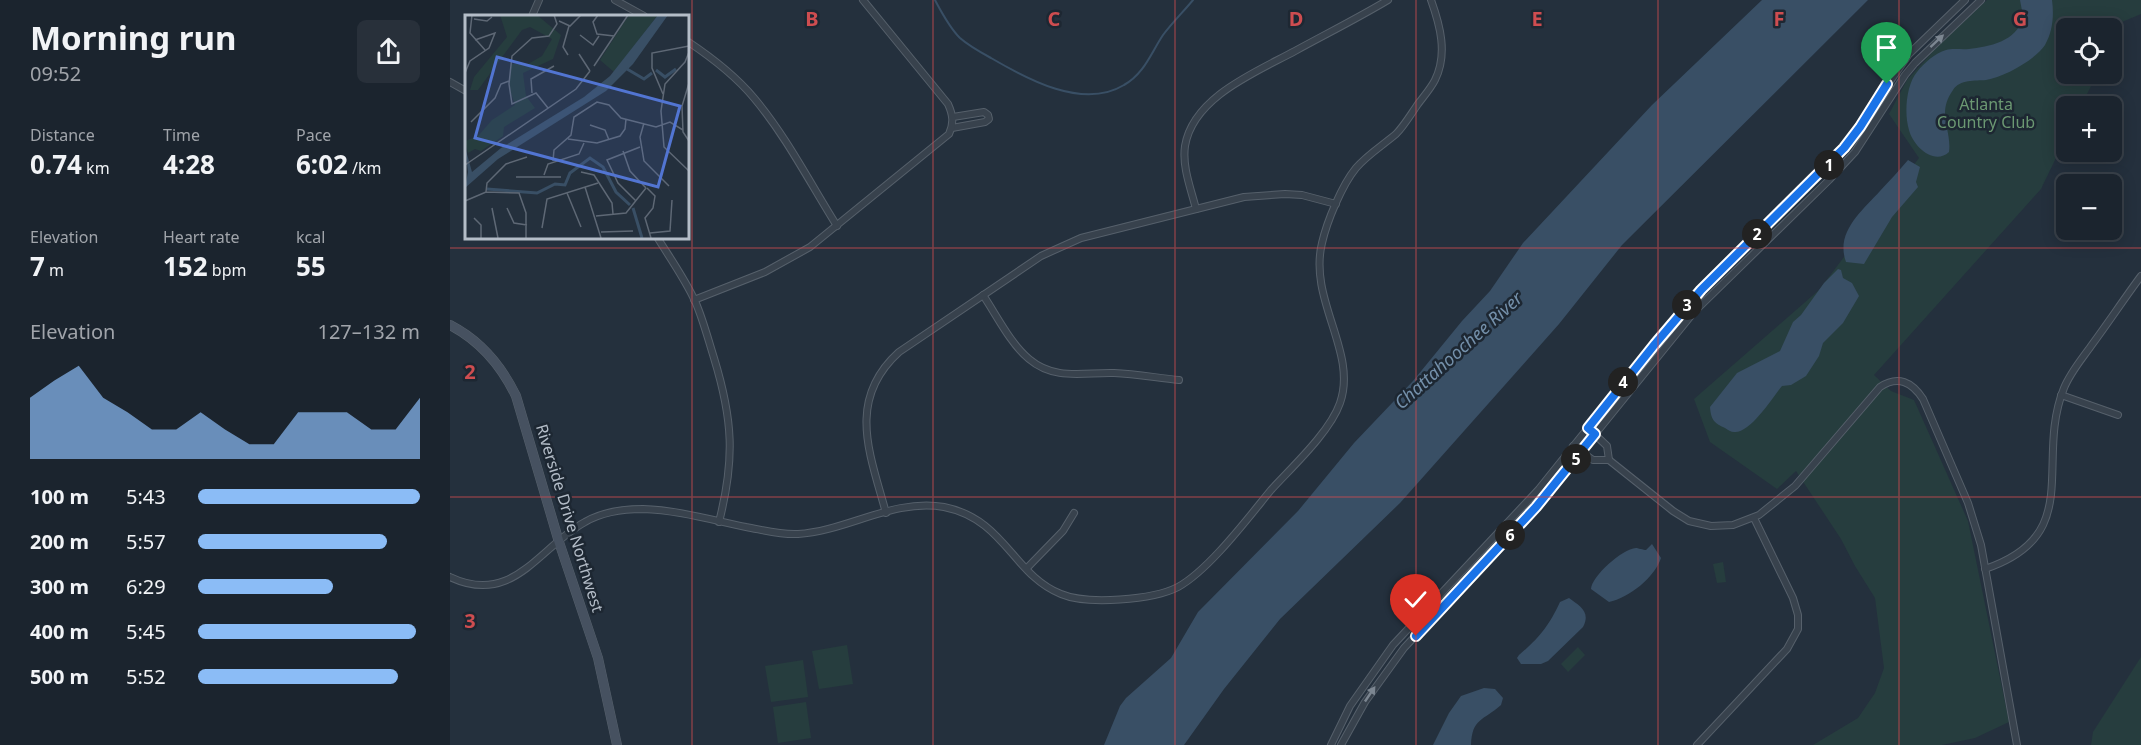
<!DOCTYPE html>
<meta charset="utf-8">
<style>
:root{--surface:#1b242e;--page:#28303a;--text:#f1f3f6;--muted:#a0a4aa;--line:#39414a;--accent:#8bbcf6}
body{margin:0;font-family:"Noto Sans",sans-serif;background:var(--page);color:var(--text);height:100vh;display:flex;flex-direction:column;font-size:22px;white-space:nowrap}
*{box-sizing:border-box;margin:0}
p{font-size:20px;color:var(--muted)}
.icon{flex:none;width:33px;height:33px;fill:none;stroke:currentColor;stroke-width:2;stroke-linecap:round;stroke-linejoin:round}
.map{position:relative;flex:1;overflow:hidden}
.sheet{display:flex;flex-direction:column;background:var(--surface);width:450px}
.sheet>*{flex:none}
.buttons{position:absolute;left:1606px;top:18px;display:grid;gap:12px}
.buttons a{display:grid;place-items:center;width:66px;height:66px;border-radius:9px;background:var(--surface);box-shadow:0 3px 15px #0003,0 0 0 2px var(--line);font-size:30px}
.pin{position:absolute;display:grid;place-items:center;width:51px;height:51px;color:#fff;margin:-62px -26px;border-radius:50% 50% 50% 0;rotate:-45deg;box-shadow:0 0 6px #0007}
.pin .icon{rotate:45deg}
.km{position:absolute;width:30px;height:30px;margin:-15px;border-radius:50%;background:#222;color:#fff;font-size:16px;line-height:30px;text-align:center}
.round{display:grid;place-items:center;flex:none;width:63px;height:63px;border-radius:9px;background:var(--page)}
.head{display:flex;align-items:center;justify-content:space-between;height:102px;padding:0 30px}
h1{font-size:33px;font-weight:700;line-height:45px}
.figures{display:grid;grid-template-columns:repeat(3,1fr);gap:9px;height:102px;padding:6px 30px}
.figures div{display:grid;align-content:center}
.figures b{font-size:26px;font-weight:700}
.figures small{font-size:16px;font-weight:400}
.figures p{font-size:16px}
.chart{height:168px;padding:12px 30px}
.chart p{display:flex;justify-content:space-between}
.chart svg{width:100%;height:108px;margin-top:6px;fill:var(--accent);opacity:.7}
ul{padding:0 30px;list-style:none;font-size:20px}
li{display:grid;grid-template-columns:96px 72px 1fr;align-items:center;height:45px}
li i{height:15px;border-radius:8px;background:var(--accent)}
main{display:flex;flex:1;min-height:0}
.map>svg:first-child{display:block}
.green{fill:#263d3e}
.water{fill:#394f65}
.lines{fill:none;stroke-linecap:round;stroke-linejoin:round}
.stream{stroke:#394f65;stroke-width:2}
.street-casing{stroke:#56606b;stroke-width:8}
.secondary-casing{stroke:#56606b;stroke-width:10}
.street{stroke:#38424d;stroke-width:6}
.secondary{stroke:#465160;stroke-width:9}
.oneway{fill:#7c8691}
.route-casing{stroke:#fff;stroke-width:12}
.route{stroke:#1a73e8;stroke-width:8}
.grid{fill:none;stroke:#ce4d50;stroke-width:1.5;stroke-opacity:0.55}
.labels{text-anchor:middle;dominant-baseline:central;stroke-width:5;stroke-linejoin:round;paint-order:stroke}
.park-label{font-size:16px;fill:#6b9872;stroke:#1d2732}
.street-label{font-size:16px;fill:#b4bdc8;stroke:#1d2732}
.water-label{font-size:18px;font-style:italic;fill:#7490aa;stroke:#1d2732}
.inset-river{fill:none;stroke:#394f65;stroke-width:3}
.inset-road{fill:none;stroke:#5e6875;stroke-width:1.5}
.view{fill:#5275d2;fill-opacity:0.15;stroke:#5275d2;stroke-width:3}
.inset-edge{fill:none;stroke:#b4bdc8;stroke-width:3}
.grid-label{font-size:20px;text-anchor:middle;font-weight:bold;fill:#ce4d50;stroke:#1d2732;stroke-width:5;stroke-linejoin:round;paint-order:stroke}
</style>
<main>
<section class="sheet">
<div class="head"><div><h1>Morning run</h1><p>09:52</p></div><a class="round"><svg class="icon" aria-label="share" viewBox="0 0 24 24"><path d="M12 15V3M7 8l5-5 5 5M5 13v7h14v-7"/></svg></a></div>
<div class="figures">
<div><p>Distance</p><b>0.74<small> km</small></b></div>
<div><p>Time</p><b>4:28</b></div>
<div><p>Pace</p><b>6:02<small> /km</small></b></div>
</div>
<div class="figures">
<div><p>Elevation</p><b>7<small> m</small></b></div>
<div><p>Heart rate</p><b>152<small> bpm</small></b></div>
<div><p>kcal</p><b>55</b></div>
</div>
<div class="chart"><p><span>Elevation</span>127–132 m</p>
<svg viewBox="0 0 160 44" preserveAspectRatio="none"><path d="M0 44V19L10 12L20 6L30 19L40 25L50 32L60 32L70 25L80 32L90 38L100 38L110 25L120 25L130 25L140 32L150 32L160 19V44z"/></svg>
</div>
<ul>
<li><b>100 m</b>5:43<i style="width:100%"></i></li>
<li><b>200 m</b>5:57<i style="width:85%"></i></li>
<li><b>300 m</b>6:29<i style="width:61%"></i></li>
<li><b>400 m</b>5:45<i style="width:98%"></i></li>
<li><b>500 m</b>5:52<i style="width:90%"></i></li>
</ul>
</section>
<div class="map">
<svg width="1691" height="745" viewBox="0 0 1691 745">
<rect width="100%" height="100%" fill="#24303d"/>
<g class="green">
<polygon points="1537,0 1691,0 1691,14 1672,22 1662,43 1662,28 1617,28 1617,74 1647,74 1631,106 1617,106 1617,135 1591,189 1424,375 1441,391 1464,400 1518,521 1559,722 1525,738 1492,745 1363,745 1408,718 1425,693 1434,668 1425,598 1405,566 1391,539 1346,471 1327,489 1260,442 1244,399 1369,290 1469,158 1439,114 1457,80 1486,48"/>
<polygon points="1273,562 1276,582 1267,583 1263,564"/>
<polygon points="397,645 403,684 369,689 362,651"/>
<polygon points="1128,647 1135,655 1118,672 1111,664"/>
<polygon points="1691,657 1691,745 1641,745 1643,732"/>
<polygon points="353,660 358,697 321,702 315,666"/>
<polygon points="356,702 361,738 328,743 323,707"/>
</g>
<g class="water">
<polygon points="1312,0 1418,0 1172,245 1109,324 950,503 830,619 774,689 734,745 654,745 670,706 676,698 721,658 748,612 848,511 904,443 963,381 1012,321 1040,291 1073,243 1202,105"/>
<path d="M1570,0H1602C1604,15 1603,31 1595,45C1585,60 1554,77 1536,80C1525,81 1510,79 1503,90C1486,114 1502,129 1499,152C1484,166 1463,146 1459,130C1454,114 1456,85 1467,72C1474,63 1485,53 1496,50C1503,48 1512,50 1519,49C1538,47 1568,41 1572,18C1573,13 1571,6 1570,0Z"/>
<path d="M1458,160L1470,167L1466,182L1468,187L1442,217L1414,264L1396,262C1385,232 1412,211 1430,191C1439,181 1449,171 1458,160Z"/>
<path d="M1388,269L1391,270L1393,278L1402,283L1409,296L1393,323L1373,343L1369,356L1356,376L1341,385L1332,386C1323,397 1300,434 1284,432C1281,432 1278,430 1275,428C1264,423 1261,420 1260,407L1287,373L1330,351L1343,322L1351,315L1374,283Z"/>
<path d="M1202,544L1211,558C1205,577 1179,598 1159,602L1141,589C1142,576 1172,549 1186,548C1187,548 1194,550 1196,550Z"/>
<path d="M1119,598C1130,606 1141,612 1133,627L1098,661L1091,664H1071L1067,658L1069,655C1089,638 1099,626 1110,602Z"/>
<path d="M1034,688L1045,689L1053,698L1051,705C1033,721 1022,718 1021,745H983L999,713L1011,696Z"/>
</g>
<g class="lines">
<path class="stream" d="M485,0C492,13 499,27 510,38C519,46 530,52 541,58C577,79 633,110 674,85C694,74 701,53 713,35C722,23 733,12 743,0"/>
<g class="street-casing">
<g id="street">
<polyline points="165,0 194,16"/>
<polyline points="82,16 89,0"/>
<path d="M237,41C261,57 285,75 304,98C336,136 360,183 387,226"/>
<polyline points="0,82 16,91"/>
<polyline points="502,128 535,122 539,119 538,115 534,112 503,117"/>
<path d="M746,209C741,189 732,167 735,146C743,97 806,72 845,51C876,34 908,18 938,0"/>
<path d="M207,237C220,258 235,279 245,301C253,319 258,339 264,358C283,420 285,459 269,522"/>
<path d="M533,295C547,316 560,343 579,359C605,381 634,372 664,373C686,374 708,378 729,380"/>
<path d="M244,300L315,272L360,247L499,134C504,123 503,115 498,104L413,0"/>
<polyline points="1611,395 1668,415"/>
<polyline points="1138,428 1157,446 1159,460"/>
<path d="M1123,446L1143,460H1159L1223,511L1239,521L1261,526L1283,525L1309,515L1345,486L1430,387C1448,375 1462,382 1473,399L1518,503L1531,545L1567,745"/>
<path d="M436,513C420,454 396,400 449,352L591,256L631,238L794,197L835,194L852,195L886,204"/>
<polyline points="577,568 613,531 624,513"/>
<path d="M1535,569C1636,535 1584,462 1614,388C1620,373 1631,360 1641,346C1658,323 1674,299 1691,276"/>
<path d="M0,577C63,607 89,547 135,522C152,512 174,509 193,509C227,510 262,520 296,527C313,530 330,535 348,534C397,531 444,498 494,507C555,519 563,575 611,594C637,605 703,600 728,587C759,570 798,518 821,490C842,467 880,432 890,403C908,352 858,300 872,243C877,221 892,185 906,168C917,155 933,145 946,134C954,126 961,114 968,104C974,96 981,88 985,80C998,54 990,25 981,0"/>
<polyline points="881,745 900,706 943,645 1089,489 1236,306 1394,148 1459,54 1515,0"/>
<polyline points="891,745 915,702 954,648 1086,507 1244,312 1379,180 1405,152 1455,75 1465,63 1531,0"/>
<polyline points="1247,745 1337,649 1348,629 1348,615 1343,598 1304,518"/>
</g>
</g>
<g class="secondary-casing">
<path id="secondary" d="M0,325C31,341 51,365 66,396L109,542L148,658L167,745"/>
</g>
<use href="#street" class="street"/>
<use href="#secondary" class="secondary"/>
</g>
<defs><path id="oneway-solid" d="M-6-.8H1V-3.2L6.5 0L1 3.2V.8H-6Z" transform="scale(1.5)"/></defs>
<g class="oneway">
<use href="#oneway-solid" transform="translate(1487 41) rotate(-43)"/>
<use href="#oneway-solid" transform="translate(920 694) rotate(-56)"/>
</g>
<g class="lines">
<g class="route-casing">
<polyline id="route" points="966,636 1086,507 1145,434 1138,428 1205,344 1251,290 1394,148 1410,127 1437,84"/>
</g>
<use href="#route" class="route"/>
</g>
<path class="grid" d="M242,0V745M483,0V745M725,0V745M966,0V745M1208,0V745M1449,0V745M0,248H1691M0,497H1691"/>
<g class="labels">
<g class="park-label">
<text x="1536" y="104">Atlanta<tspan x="1536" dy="18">Country Club</tspan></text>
</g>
<g class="street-label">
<text transform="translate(120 518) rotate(73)">Riverside Drive Northwest</text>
</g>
<g class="water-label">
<text transform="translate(1008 350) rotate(-42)">Chattahoochee River</text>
</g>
</g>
<g transform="translate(15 15)">
<rect width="224" height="224" fill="#24303d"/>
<path d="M35,0H72L96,20L88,44L58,58L61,81L70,93L39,112L38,121L16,136L10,134L3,138L0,126L13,121L27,105L50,90L44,72L46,49H63L77,41L87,24L65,12L57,15L13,75H5L9,62L42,22ZM164,0H193L149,57L135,45Z" fill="#263d3e"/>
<path d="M193,0H203L168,49L141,76L33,144L0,173L3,157L0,132L7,157L36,133L119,82L145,61Z" fill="#394f65"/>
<path class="inset-river" d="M162,54L179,64L187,58M191,55L200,62L211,54M22,174L72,178L90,169L100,170L105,158L125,143L138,152L151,177L165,190M168,193L177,223"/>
<path class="inset-road" d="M7,0L5,18L20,35M133,0L128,7L132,19L149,21M9,4L22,6L27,2M94,6L105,11L116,0M115,20L128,30L134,21M224,37L220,47L200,69L196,96L199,132L224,156M114,39L125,56M103,40L98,32L104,11M129,51L163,0M0,58L5,46L24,33L30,18L10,25M224,68L217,91L218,117L224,126M67,78L66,64L89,51M198,79L187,53V38L224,31M83,93L71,78L47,89L44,69L47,41L67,23L84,21L92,9L89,0M6,107L30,83L36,69L44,66M179,108L175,122L179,146L204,171M125,110L140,115L144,125M103,124L132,128L155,121L160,114L161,104M158,136L165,156L181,173M88,146L89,135L106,120L109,102L132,87L144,90L156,103L191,112L205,107L218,115M0,150L111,74L125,56M116,157L129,160L147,188L148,199M79,160L83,149L114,139L119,128M51,162H96M120,172L136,223M182,173L190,181L188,193L180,203L186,223M21,177L22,168L41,149L62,142M102,178L116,212M0,186L21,177L54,178L61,198V223M171,186L153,168L142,145L175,132M27,193L33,223M42,193L49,208L62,210M131,201L161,198L181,173M9,203L16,210V223M77,213L82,184L133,168M136,217L168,216M185,218L205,216L207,185"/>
<path class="view" d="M32,42L215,91L193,172L10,123Z"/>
<rect width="224" height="224" class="inset-edge"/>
</g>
<g class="grid-label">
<text x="362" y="26">B</text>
<text x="604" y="26">C</text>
<text x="846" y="26">D</text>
<text x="1087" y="26">E</text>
<text x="1329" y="26">F</text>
<text x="1570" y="26">G</text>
<text x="20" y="379">2</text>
<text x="20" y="628">3</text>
</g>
</svg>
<div class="buttons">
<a><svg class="icon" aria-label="locate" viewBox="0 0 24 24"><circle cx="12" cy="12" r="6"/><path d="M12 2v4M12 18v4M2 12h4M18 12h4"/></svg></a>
<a>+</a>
<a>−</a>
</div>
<div class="pin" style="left:1437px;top:84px;background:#1e9e55"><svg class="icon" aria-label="arrive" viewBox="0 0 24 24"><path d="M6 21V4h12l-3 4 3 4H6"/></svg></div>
<div class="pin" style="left:966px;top:636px;background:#d93025"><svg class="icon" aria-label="check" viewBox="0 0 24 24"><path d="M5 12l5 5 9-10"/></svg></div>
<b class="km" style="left:1379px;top:165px">1</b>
<b class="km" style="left:1307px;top:234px">2</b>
<b class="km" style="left:1237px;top:305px">3</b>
<b class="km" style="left:1173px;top:382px">4</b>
<b class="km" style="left:1126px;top:459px">5</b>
<b class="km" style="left:1060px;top:535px">6</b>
</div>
</main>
